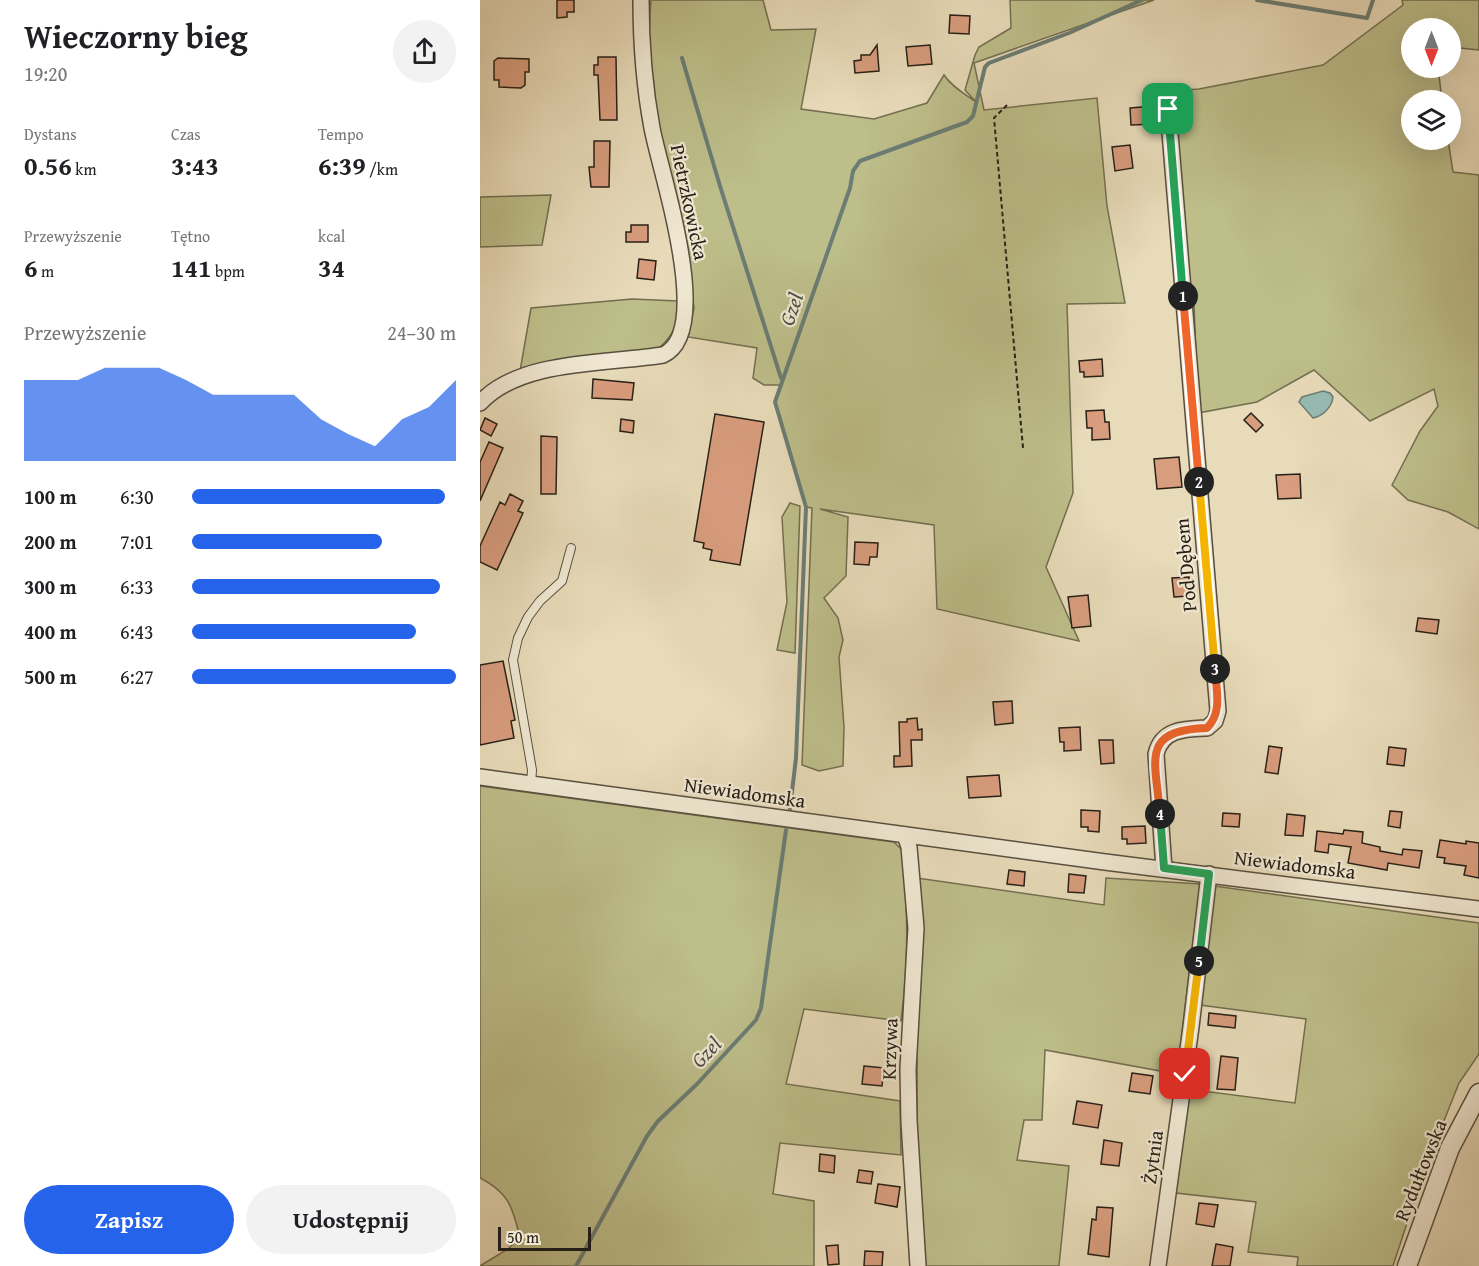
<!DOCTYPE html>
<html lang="pl">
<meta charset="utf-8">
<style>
:root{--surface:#fff;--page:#f2f2f2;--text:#202124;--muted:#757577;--accent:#2563eb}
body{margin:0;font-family:"Gentium Book Plus",serif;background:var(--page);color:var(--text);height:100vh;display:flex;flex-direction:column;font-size:22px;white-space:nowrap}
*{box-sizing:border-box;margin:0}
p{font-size:20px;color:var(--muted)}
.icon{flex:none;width:33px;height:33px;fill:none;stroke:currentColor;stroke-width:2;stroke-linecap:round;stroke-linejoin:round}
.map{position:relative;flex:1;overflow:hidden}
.drawer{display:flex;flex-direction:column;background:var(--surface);width:480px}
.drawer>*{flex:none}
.needle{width:39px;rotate:180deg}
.buttons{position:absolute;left:921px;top:18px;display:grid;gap:12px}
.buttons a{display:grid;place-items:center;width:60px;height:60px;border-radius:50%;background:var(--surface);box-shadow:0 6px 24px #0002;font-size:30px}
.scale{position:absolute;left:18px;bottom:15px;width:93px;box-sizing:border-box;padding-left:6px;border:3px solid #282017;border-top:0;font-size:16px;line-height:21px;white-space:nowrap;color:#282017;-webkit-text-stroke:4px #f0e8d2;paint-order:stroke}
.pin{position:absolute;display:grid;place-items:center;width:51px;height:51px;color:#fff;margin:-26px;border-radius:12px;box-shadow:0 3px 9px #0006}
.km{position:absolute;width:30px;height:30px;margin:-15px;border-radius:50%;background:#222;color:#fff;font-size:16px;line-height:30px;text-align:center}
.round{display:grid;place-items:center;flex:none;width:63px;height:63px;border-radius:32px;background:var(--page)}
.overview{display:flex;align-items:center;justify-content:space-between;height:102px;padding:0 24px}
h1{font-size:33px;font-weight:700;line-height:45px}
.metrics{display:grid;grid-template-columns:repeat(3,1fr);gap:9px;height:102px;padding:6px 24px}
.metrics div{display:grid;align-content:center}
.metrics b{font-size:26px;font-weight:700}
.metrics small{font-size:16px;font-weight:400}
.metrics p{font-size:16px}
.chart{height:168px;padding:12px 24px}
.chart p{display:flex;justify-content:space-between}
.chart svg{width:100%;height:108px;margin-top:6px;fill:var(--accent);opacity:.7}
.action{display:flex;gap:12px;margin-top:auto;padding:12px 24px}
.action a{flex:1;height:69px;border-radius:36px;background:var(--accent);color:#fff;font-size:24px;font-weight:700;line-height:69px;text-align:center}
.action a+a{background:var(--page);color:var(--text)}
ul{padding:0 24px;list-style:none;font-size:20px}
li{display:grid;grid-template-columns:96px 72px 1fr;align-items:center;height:45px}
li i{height:15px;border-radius:8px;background:var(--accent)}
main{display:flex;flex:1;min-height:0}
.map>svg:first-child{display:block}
.green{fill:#bdbe8a;stroke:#726f50;stroke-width:1.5}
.water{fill:#97bbb2;stroke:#6b7d74;stroke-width:1.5}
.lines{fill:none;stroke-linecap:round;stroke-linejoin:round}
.stream{stroke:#6b7d74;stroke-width:4}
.building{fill:#d89d7e;stroke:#282017;stroke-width:1.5}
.service-casing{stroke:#584f40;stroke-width:10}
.minor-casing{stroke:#584f40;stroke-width:18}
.tertiary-casing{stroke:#584f40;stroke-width:21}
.path{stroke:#282017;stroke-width:2;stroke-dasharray:4.5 3;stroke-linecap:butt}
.service{stroke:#f0e8d2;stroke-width:8}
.minor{stroke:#f0e8d2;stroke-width:15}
.tertiary{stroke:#f0e8d2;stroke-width:18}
.split-1-casing{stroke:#fff;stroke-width:12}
.split-2-casing{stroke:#fff;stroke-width:12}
.split-3-casing{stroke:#fff;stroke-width:12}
.split-4-casing{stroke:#fff;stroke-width:12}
.split-5-casing{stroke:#fff;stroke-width:12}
.split-6-casing{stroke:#fff;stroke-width:12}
.split-1{stroke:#22a559;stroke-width:8}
.split-2{stroke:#f0652b;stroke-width:8}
.split-3{stroke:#f5b400;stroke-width:8}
.split-4{stroke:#f0652b;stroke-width:8}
.split-5{stroke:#22a559;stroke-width:8}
.split-6{stroke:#f5b400;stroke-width:8}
.labels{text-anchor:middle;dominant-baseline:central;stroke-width:4.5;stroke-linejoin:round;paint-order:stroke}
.street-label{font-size:20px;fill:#282017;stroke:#f0e8d2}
.water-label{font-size:21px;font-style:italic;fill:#494e46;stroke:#f0e8d2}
</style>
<main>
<section class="drawer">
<div class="overview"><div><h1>Wieczorny bieg</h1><p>19:20</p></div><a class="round"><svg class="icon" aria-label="share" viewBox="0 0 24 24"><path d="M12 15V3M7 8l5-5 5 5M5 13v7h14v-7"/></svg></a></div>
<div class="metrics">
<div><p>Dystans</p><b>0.56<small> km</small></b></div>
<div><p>Czas</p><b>3:43</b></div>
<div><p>Tempo</p><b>6:39<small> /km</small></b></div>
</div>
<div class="metrics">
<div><p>Przewyższenie</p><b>6<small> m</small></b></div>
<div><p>Tętno</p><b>141<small> bpm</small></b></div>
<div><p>kcal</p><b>34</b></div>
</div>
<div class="chart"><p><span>Przewyższenie</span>24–30 m</p>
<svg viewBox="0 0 160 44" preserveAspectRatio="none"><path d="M0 44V11L10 11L20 11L30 6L40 6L50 6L60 11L70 17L80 17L90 17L100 17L110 27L120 33L130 38L140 27L150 22L160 11V44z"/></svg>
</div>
<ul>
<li><b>100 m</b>6:30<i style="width:96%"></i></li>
<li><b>200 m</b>7:01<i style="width:72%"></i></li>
<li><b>300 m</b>6:33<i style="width:94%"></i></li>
<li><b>400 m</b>6:43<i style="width:85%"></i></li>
<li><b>500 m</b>6:27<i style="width:100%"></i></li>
</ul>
<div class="action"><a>Zapisz</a><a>Udostępnij</a></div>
</section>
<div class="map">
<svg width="999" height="1266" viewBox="0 0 999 1266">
<rect width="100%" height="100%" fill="#e8dbb9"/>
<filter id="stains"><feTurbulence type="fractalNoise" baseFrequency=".00333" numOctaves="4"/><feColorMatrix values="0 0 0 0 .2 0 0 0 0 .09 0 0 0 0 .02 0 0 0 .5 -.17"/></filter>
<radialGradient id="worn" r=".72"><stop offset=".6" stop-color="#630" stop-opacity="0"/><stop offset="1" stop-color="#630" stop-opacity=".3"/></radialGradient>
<g class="green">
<path d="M171,0H283L291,30L336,29L321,109L394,119L447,103L464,75C472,87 485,94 496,102L485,90L495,55L499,47L531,28L530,0H674L494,63L504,110L617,98L627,206L645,303L587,304L593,493L566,567L599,641L457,609L454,525L340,509L368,517L366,576L344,598L358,618L363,640L359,657L364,727L363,766L339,771L322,765L332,508L326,507L295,402L300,385H284L273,378L277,348L208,337L214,308L202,221L180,136L167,58Z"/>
<polygon points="922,0 999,0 999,50 971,47 970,28 932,28 932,68 958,68 962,100 932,100 932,140 968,140 973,172 999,175 999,529 968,512 928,500 912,485 940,431 958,406 954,389 890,421 834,370 777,402 718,413 714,303 709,303 695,91 719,89 843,65 923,5"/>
<polygon points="71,195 62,245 0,247 0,197"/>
<path d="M152,299L198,301C198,323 195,334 179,348L40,371L51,308Z"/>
<polygon points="310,503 320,506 315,653 297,650 307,602 302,517"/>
<path d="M0,786L414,842L422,850C428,911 429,959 421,1021L324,1009L306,1084L420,1101L421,1155L300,1143L293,1194L334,1201V1266H0L28,1249L40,1237C32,1206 29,1193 0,1178Z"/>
<polygon points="437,878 624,905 626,878 720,884 697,1074 565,1050 562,1120 544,1120 537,1160 589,1166 579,1266 444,1266 437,1135"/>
<polygon points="727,885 999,923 999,1054 979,1083 944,1171 913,1266 817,1266 818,1257 768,1252 776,1202 696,1193 708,1089 815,1103 826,1019 720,1005"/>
</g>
<path class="water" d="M843,391L850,393L853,397C852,407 843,416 833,418L819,402L822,397Z"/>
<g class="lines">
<g class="stream">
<polyline points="777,0 887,18 893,0"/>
<polyline points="202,58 240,186 301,378"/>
<polyline points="310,809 316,758 326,507 295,402 370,188 373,171 380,161 487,122 493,116 505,67 509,63 589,33 662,0"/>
<polyline points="96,1266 167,1136 178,1121 217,1084 276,1020 281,1008 306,830"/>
</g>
</g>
<g class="building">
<polygon points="77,0 94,0 94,12 87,12 87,17 77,18"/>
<polygon points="470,15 490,16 489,34 469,33"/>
<polygon points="397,45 399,71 375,73 374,61 381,60 381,55 390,55"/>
<polygon points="450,45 452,64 428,66 426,47"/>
<polygon points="118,57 136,57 137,120 120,120 118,75 114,75 114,65 118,65"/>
<polygon points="18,58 49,59 49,72 45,72 45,85 41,88 19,87 19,80 14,80 14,61"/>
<polygon points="674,106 675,124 651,125 650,108"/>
<polygon points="114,141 130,141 129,187 111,187 109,167 114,167"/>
<polygon points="650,145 653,168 635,171 632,147"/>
<polygon points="151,225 168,225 168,242 146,242 146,232 151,232"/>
<polygon points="159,259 176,261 174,280 157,278"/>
<polygon points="622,359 623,376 604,377 604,372 600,372 599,361"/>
<polygon points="113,379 154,383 152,400 112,398"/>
<polygon points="624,410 625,422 629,422 630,439 612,440 612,428 607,428 606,411"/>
<polygon points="771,413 783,425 776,432 764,420"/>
<polygon points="235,414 284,422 260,565 230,560 232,550 223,548 224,543 214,541"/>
<polygon points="5,418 17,424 11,436 0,430"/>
<polygon points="141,419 154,421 153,433 140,431"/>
<polygon points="61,436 77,437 76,494 61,494"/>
<polygon points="9,442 23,448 0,501 0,462"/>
<polygon points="699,457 702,487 677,489 674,459"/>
<polygon points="820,474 821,498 798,499 796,475"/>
<polygon points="30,494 43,501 38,511 43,513 17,570 0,562 0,546 20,502 25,505"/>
<polygon points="375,542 398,543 397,557 390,557 389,565 374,564"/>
<polygon points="709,577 709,596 694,597 692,578"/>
<polygon points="608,595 611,626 592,628 588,597"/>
<polygon points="938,618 959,620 957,634 936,631"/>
<polygon points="23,661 35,720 31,721 34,738 0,745 0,665"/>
<polygon points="532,701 533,723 515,725 513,702"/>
<polygon points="437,718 438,730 442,729 442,740 431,740 432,766 414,767 414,756 420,756 419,722 427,722 427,719"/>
<polygon points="600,727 601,750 584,751 584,742 580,742 579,728"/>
<polygon points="619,740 633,740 634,763 621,764"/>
<polygon points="789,746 802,748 798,774 785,772"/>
<polygon points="909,747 926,749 924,766 907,764"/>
<polygon points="519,775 521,796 489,798 487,777"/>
<polygon points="601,810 620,811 619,832 608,831 608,827 601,827"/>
<polygon points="910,811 922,812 920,828 908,826"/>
<polygon points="743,813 760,814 759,827 742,826"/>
<polygon points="807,814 825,816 823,836 805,835"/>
<polygon points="665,826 666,843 647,844 647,839 642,839 642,827"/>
<polygon points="864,830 883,832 882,843 900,847 900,851 922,855 923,849 942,851 939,868 908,863 907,870 868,863 871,847 849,844 848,853 835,851 837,831 863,834"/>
<polygon points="960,840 986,844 986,841 999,843 999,878 984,875 986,866 964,863 965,858 957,857"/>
<polygon points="529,870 545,872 544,886 527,884"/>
<polygon points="589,874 606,876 604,893 588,892"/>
<polygon points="729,1013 756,1016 755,1028 728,1025"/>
<polygon points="741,1056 758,1058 755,1090 737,1089"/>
<polygon points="384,1066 404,1068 402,1086 382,1084"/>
<polygon points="652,1073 673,1076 670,1094 649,1091"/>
<polygon points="597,1101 622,1105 618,1128 593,1124"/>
<polygon points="624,1140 642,1143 639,1166 621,1164"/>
<polygon points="340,1154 355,1156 354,1173 339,1171"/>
<polygon points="379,1170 393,1172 391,1184 377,1182"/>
<polygon points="398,1184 420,1187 417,1207 395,1203"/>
<polygon points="719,1203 738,1205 734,1227 716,1224"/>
<polygon points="617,1207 633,1208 629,1257 608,1254 612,1219 616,1220"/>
<polygon points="736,1244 753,1247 750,1266 732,1266"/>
<polygon points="358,1245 359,1264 348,1265 346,1246"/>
<polygon points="385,1251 403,1252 402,1266 384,1266"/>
</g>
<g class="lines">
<g class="service-casing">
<polyline id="service" points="51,784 52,770 33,660 38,638 48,617 60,601 82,581 91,548"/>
</g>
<g class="minor-casing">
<g id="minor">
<path d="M0,403C40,359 128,364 183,355C235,332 180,172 172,128C164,85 161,44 161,0"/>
<polyline points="0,777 625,862 999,909"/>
<polyline points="425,835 429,847 436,928 428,1069 429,1121 438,1266"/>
<path d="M684,869L676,754C682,729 704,729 727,728L735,721L738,711L688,109"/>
<polyline points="678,1266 711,1027 729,874"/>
</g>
</g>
<g class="tertiary-casing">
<polyline id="tertiary" points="927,1266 970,1148 999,1093"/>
</g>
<polyline class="path" points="527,105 514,118 543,448"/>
<use href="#service" class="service"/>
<use href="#minor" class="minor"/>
<use href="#tertiary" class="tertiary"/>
</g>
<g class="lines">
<g class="split-1-casing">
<polyline id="split-1" points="688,109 703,296"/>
</g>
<g class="split-2-casing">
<polyline id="split-2" points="703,296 719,482"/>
</g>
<g class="split-3-casing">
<polyline id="split-3" points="719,482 735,669"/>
</g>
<g class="split-4-casing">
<path id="split-4" d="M680,814C676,761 659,730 727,728C743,712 736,690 735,669"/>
</g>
<g class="split-5-casing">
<polyline id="split-5" points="680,814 684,868 729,874 719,961"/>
</g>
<g class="split-6-casing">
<polyline id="split-6" points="705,1074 719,961"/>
</g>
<use href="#split-1" class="split-1"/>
<use href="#split-2" class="split-2"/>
<use href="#split-3" class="split-3"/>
<use href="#split-4" class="split-4"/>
<use href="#split-5" class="split-5"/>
<use href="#split-6" class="split-6"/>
</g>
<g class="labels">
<g class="street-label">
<text transform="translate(210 202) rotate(78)">Pietrzkowicka</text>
<text transform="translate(705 565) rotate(-95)">Pod Dębem</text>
<text transform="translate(265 792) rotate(8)">Niewiadomska</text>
<text transform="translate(815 864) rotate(7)">Niewiadomska</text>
<text transform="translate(409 1049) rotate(-88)">Krzywa</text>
<text transform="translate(672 1157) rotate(-82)">Żytnia</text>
<text transform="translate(940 1170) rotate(-68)">Rydułtowska</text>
</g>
<g class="water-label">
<text transform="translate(311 309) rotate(-71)">Gzel</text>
<text transform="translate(226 1052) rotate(-47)">Gzel</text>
</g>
</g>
<rect width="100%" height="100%" filter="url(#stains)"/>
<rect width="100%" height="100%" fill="url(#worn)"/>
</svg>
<div class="buttons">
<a><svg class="needle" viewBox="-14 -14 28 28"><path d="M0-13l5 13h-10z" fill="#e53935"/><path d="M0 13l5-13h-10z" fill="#757577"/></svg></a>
<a><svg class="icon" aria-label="layers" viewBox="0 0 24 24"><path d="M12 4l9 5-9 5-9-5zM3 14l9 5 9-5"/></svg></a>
</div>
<div class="scale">50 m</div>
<div class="pin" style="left:688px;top:109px;background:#1e9e55"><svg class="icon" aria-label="arrive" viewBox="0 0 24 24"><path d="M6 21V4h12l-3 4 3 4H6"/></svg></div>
<div class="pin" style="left:705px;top:1074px;background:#d93025"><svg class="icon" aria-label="check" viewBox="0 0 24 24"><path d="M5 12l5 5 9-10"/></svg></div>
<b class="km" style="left:703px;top:296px">1</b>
<b class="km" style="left:719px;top:482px">2</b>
<b class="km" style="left:735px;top:669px">3</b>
<b class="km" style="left:680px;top:814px">4</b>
<b class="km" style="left:719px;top:961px">5</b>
</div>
</main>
